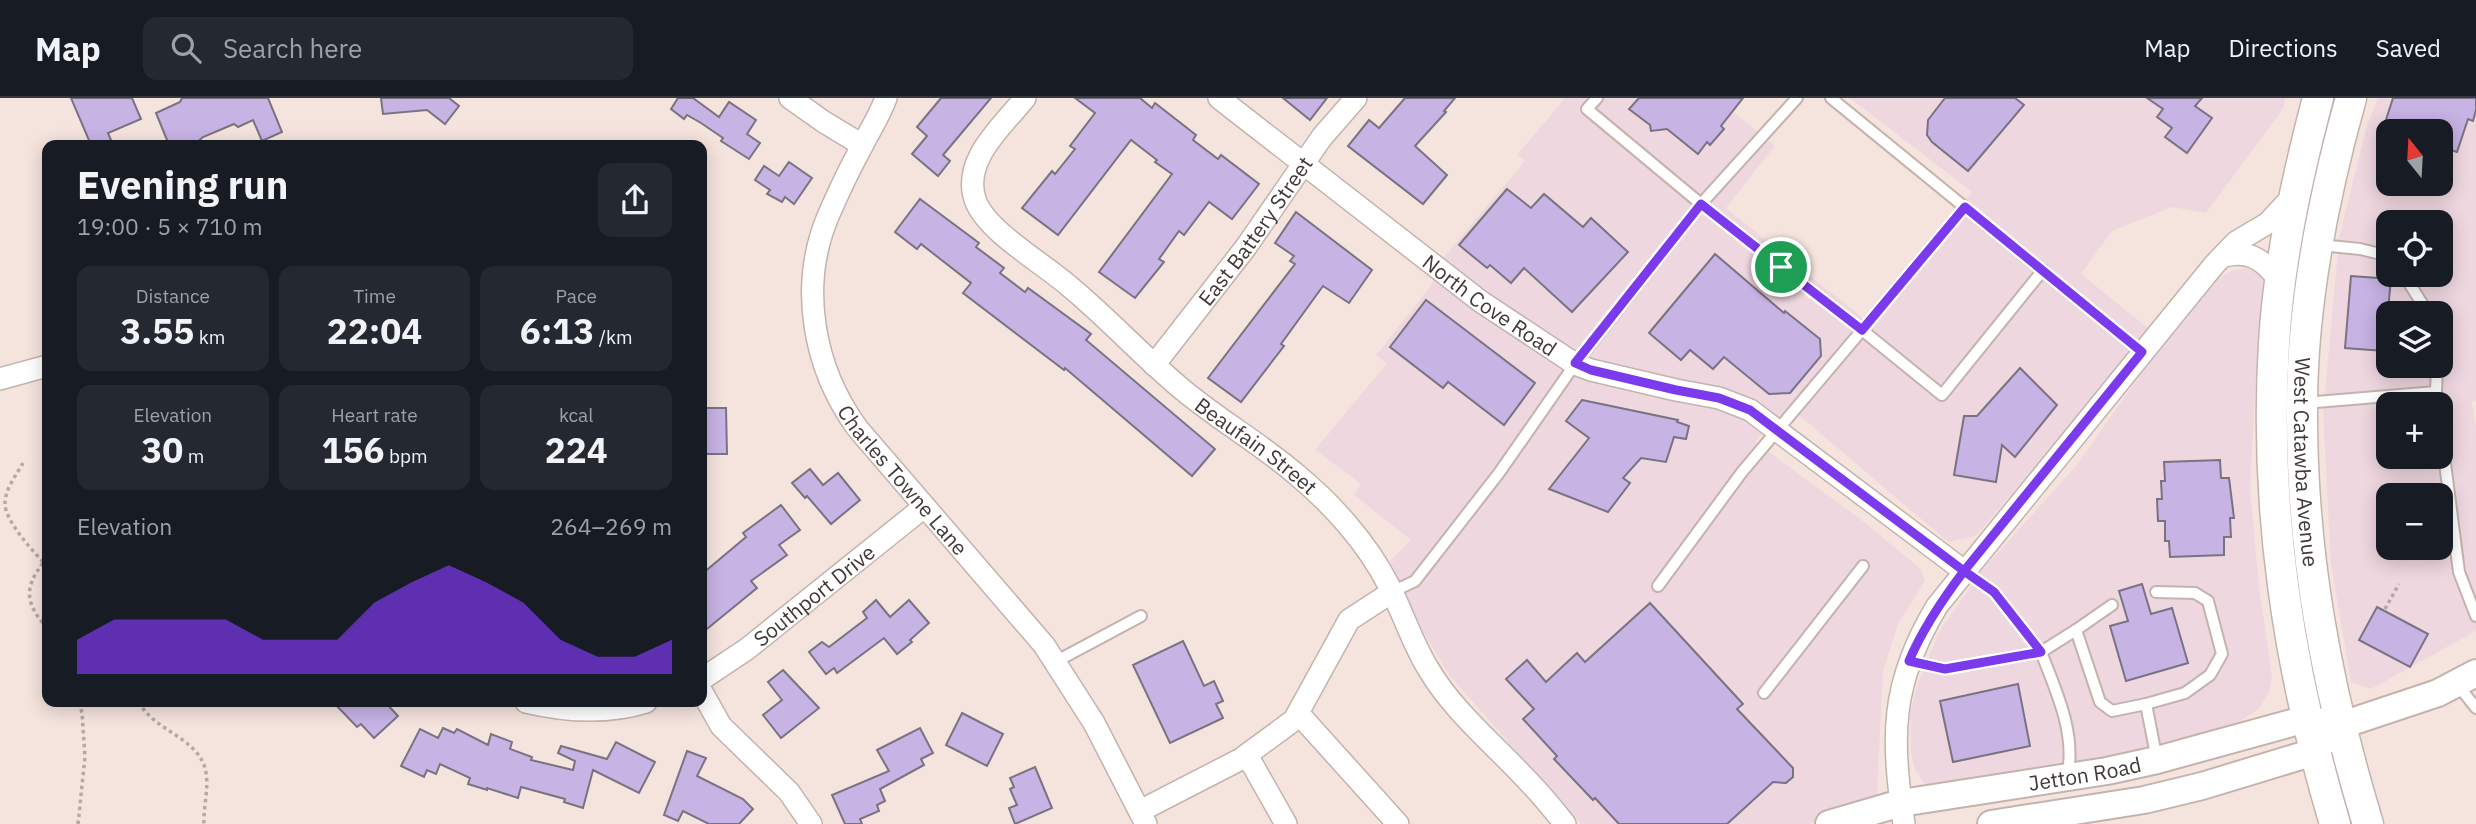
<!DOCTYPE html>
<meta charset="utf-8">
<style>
:root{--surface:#171b24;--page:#242831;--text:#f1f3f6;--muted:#9ea1a6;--line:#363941;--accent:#7c3aed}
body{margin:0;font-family:"IBM Plex Sans",sans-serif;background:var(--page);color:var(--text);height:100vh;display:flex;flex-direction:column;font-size:26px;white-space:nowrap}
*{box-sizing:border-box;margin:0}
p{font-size:23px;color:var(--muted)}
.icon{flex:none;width:38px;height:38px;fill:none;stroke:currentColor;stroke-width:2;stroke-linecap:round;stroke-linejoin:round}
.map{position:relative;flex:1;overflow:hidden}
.drawer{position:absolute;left:42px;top:42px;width:665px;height:567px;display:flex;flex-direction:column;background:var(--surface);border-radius:14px;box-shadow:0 4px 18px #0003}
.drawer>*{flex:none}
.needle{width:46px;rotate:342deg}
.tools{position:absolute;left:2376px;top:21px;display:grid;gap:14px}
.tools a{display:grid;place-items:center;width:77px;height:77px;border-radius:14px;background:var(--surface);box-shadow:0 4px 18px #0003;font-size:35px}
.pin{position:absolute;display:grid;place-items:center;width:60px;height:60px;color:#fff;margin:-30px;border:4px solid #fff;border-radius:50%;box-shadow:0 2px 7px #0007}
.round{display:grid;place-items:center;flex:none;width:74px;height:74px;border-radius:14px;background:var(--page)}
.headline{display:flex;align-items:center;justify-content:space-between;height:119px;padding:0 35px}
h1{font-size:38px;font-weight:800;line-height:52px}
.stats{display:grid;grid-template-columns:repeat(3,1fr);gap:10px;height:119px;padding:7px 35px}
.stats div{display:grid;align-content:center;border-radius:14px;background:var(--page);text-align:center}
.stats b{font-size:35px;font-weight:800}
.stats small{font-size:19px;font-weight:400}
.stats p{font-size:19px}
.chart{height:196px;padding:14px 35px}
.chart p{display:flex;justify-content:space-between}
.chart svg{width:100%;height:126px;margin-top:7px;fill:var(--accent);opacity:.7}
header{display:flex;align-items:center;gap:42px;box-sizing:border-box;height:98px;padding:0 35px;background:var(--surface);border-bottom:2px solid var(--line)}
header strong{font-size:33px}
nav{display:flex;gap:38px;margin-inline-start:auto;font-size:24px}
.search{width:490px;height:63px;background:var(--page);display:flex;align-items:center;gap:18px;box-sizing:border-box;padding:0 24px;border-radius:14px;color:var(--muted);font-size:26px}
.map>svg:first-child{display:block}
.commercial{fill:#efd7e0;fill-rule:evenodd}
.building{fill:#c8b3e5;stroke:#797381;stroke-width:2}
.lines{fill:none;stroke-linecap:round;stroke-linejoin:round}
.service-casing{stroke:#c4b3ad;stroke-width:14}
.minor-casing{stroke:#c4b3ad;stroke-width:24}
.tertiary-casing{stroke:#c4b3ad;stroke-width:30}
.secondary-casing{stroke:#c4b3ad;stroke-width:33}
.path{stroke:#b6a8a3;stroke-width:3.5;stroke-dasharray:3.5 3.5;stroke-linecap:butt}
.service{stroke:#fff;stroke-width:10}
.minor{stroke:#fff;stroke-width:21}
.tertiary{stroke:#fff;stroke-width:26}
.secondary{stroke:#fff;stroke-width:30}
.route-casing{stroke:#fff;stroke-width:14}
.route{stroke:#7c3aed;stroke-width:9}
.labels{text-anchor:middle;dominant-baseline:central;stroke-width:5;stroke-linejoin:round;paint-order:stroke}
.street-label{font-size:21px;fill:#403937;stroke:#f5e4dd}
</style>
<header>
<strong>Map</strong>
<div class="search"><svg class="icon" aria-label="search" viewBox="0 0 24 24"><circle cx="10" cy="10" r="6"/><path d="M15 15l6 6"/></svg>Search here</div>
<nav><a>Map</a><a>Directions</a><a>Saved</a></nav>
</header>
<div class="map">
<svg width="2476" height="726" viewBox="0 0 2476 726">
<rect width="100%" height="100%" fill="#f5e4dd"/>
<g class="commercial">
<polygon points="1565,0 1716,0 1775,48 1726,110 1864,221 1972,94 1850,0 2285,0 2283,11 2206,115 2172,109 2112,133 2081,176 2150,232 1976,438 1948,444 1788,308 1755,344 1859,420 1921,471 1925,483 1898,526 1883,573 1877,697 1810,726 1581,726 1449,577 1411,513 1390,463 1411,442 1354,397 1361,386 1315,352 1387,265 1376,257 1430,189 1444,159 1525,63 1517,57"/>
<path d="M2378,0H2476V302L2472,304L2476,331V533L2371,591L2351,584L2331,466L2323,317L2339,140L2367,27ZM2389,33H2441V86H2389ZM2389,124H2441V177H2389ZM2389,215H2441V268H2389ZM2389,306H2441V359H2389ZM2389,397H2441V450H2389Z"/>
<polygon points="2246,170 2261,177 2265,188 2256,276 2250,391 2259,489 2272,577 2269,594 2258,612 2229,629 2134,654 1948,688 1925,686 1915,672 1911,653 1910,615 1917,588 1939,534 1984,470 2076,368 2145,270 2215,182 2232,173"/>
</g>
<g class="building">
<polygon points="71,0 132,0 141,21 108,35 113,47 91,47"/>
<polygon points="182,0 268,0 282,34 262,43 253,22 238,29 234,26 203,39 195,46 169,47 156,15 180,4"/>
<polygon points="381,0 449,0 459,8 445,26 427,12 383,16"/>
<polygon points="678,0 693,0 719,19 729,4 756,22 747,36 760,45 749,61 721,43 723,40 701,25 687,17 684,21 671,11"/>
<polygon points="941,0 991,0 943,57 950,63 938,78 912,56 927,38 917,29"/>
<polygon points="1075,0 1140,0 1152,10 1155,5 1196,37 1193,42 1218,61 1221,57 1259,86 1232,121 1209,104 1184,137 1179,133 1159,161 1164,164 1135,200 1099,174 1172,76 1155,64 1157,62 1131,42 1058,137 1022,110 1052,73 1055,76 1075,51 1070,48 1095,15"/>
<polygon points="1283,0 1327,0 1310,22"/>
<polygon points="1405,0 1455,0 1444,13 1446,14 1415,48 1447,77 1423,106 1348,48 1369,22 1379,30"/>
<polygon points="1639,0 1743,0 1721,28 1724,31 1710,47 1707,44 1698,56 1667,31 1651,33 1650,27 1629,11"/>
<polygon points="1945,0 2015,0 2024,7 1968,73 1932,44 1927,37 1928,22"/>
<polygon points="2147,0 2202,0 2195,8 2212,20 2187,55 2165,39 2172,30 2157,19 2163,11"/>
<polygon points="2393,0 2476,0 2476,12 2473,23 2468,21 2457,54 2441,49 2441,33 2390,33 2383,31"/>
<polygon points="789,64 812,80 794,106 785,99 782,104 767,96 770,92 755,82 764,68 779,78"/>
<polygon points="1507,91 1531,110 1544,96 1583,129 1591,120 1628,154 1572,214 1524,170 1511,185 1490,167 1487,170 1459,147"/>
<polygon points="920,101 979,145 976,149 1004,170 1000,175 1025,194 1028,190 1091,236 1086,242 1215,351 1192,378 1065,270 1064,272 963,195 971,185 921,146 917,151 895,134"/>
<polygon points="1296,114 1372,172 1349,205 1323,188 1281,246 1284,248 1241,304 1208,280 1295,166 1290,163 1294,158 1275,145"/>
<polygon points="1715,156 1784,215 1785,213 1820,241 1821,258 1790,295 1769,296 1724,259 1713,271 1690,252 1681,262 1649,235"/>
<polygon points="2351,178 2391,181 2384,253 2345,250"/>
<polygon points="1426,202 1535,285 1504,327 1448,284 1443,290 1390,249"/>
<polygon points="2020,270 2057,307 2015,359 2002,347 1996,384 1954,377 1964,318 1977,318"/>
<polygon points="1582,302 1678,322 1677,324 1689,328 1686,341 1674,339 1666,364 1641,360 1623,380 1630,385 1608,414 1549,391 1589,340 1566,323"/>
<polygon points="702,310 726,310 727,356 702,356"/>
<polygon points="2220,362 2221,380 2229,380 2234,420 2230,420 2231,439 2224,439 2224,457 2170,459 2169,443 2165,443 2165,423 2158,423 2157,401 2162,401 2161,383 2165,383 2164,364"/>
<polygon points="810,371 823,387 838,375 860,402 831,426 807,398 805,400 792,385"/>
<polygon points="781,407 800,432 779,447 787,457 751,483 757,490 702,535 702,476 746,439 743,435"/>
<polygon points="2142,486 2151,516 2172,510 2188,565 2126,583 2110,528 2128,523 2119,493"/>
<polygon points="876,502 890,519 909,502 929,525 910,542 912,544 897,556 884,540 837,575 834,570 826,576 809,554 822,544 829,549 867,520 863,514"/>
<polygon points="1650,505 1743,606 1737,611 1793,670 1793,679 1786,685 1773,684 1727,726 1619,726 1595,700 1593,702 1554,661 1557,658 1523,621 1534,611 1506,581 1527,562 1546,584 1577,555 1585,564"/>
<polygon points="2377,509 2428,536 2410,569 2359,542"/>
<polygon points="1183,543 1204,588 1214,583 1223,603 1216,606 1223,620 1170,645 1133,567"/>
<polygon points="783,572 819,610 781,640 763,617 782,602 768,584"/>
<polygon points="2018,586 2030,648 1953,664 1940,603"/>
<polygon points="333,604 385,604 398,618 374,640 361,626 357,629"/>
<polygon points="962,615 1003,636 987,668 946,647"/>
<polygon points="443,630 454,635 457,631 488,647 491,636 512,644 510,651 532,659 531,662 573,672 575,663 558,655 561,648 607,661 616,644 655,664 639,695 593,672 583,710 564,704 565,701 521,689 518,700 487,690 487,692 468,686 470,680 440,666 436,676 427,672 424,679 401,668 420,631 438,640"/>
<polygon points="920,630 933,655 921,661 924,667 880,691 885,703 877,707 879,713 860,721 862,726 845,726 832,697 889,673 877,652"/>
<polygon points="687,653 706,660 697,678 743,701 753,711 739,726 709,726 683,713 678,723 664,717"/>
<polygon points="1035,669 1052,710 1015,726 1009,710 1017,707 1010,691 1014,689 1010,680"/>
</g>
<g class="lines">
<g class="service-casing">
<g id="service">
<polyline points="1797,0 1701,106 1862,232 1965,109"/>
<polyline points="1831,0 2142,254"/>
<polyline points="2320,147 2360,151 2389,158"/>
<polyline points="2404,177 2428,215"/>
<polyline points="2436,294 2437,268"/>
<polyline points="2304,305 2436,294 2438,306"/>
<polyline points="2441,334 2459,474 2476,518"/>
<polyline points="1658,488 1742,374 1862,232 1942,297 2043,172"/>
<polyline points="1392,494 1415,483 1499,375 1575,266 1701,106 1587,11 1597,0"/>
<polyline points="2076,532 2112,507"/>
<polyline points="1909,563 1945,571 2041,554 1994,494 1964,473"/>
<polyline points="1055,564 1141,518"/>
<polyline points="2457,586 2476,610"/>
<polyline points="1764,595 1863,468"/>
<polyline points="2146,606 2185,595 2210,577 2222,556 2208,503 2195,495 2156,494"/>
<path d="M2067,679C2077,637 2056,593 2041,554L2076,532L2100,604L2112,613L2146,606L2157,662"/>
</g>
</g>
<g class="minor-casing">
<g id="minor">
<polyline points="790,0 824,24 862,47"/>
<path id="s1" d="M886,0C880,17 870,32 862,48C850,70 839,93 829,116C798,187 813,270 858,331L1044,547L1094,625L1146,726"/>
<path id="s2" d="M1025,0C1003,28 960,63 976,104C988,134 1044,166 1069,188C1109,221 1143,259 1183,292C1219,322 1261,346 1297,377C1332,406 1367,445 1388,486C1403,514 1412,545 1429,572C1454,614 1494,646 1527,682C1541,696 1553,711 1565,726"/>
<path id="s3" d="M1219,0L1480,203L1575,266L1591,272L1676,292L1719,300L1750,312L1964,473"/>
<path d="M2224,158C2251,151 2265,164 2280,183"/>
<path id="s4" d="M1154,267L1246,149L1322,39L1356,0"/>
<polyline points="0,281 47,268"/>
<path id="s5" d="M702,581L747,551L924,409"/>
<polyline points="702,594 721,628 789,694 811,726"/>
<path d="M526,604C564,613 608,616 646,604"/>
<polyline points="1298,615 1398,726"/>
<polyline points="1247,657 1286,726"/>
<polyline points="1140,713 1241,661 1294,622 1349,522 1392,494"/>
<path d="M1904,726C1891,639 1890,586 1937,508L2214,167L2236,144L2268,125L2294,97"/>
</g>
</g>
<g class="tertiary-casing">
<g id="tertiary">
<path id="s6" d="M1829,726L1901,705L2107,673L2157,662L2306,621L2339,628L2438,595L2476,575"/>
<polyline points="1991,726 2144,702 2202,688 2314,654 2328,639"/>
</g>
</g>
<g class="secondary-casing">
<g id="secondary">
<path d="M2318,0C2297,80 2279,162 2274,245C2264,410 2288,568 2335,726"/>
<path id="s7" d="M2351,0C2323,100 2302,204 2302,308C2301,453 2326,588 2368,726"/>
</g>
</g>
<g class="path">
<path d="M23,365C17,376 5,391 5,405C4,422 35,456 47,468"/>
<path d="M43,465C23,491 26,506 47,530"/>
<polyline points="2385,511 2399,486"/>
<path d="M139,604C153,632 196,639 205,670C210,688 203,708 204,726"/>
<polyline points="78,726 85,659 82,615 79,604"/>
</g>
<use href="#service" class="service"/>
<use href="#minor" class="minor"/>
<use href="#tertiary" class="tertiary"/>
<use href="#secondary" class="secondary"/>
</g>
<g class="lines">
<g class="route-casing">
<path id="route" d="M1781,169L1701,106L1575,265L1591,272L1676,292L1719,300L1750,312L1964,473L1994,494L2041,554L1945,571L1909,563C1923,530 1942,502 1964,473L2142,254L1965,109L1862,232L1781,169"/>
</g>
<use href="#route" class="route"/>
</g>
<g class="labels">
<g class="street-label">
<text stroke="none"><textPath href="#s4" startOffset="168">East Battery Street</textPath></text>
<text stroke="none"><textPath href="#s3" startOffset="341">North Cove Road</textPath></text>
<text stroke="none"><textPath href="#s2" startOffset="494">Beaufain Street</textPath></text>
<text stroke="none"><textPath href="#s7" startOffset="369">West Catawba Avenue</textPath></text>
<text stroke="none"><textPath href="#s1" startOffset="424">Charles Towne Lane</textPath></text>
<text stroke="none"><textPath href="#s5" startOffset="140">Southport Drive</textPath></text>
<text stroke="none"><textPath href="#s6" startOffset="261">Jetton Road</textPath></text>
</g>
</g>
</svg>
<div class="tools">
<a><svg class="needle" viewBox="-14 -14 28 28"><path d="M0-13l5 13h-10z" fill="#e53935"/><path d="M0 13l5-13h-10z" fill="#9ea1a6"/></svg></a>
<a><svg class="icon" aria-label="locate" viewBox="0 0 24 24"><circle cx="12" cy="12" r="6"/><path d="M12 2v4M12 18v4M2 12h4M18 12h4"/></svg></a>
<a><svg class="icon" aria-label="layers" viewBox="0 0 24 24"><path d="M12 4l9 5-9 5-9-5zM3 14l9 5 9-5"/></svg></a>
<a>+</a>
<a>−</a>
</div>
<div class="pin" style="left:1781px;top:169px;background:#1e9e55"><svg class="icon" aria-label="arrive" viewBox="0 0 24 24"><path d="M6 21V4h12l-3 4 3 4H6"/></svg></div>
<section class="drawer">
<div class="headline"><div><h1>Evening run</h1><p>19:00 · 5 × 710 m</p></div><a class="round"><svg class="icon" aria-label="share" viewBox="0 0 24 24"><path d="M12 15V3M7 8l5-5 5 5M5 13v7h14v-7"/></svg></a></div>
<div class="stats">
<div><p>Distance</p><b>3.55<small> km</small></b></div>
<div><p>Time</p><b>22:04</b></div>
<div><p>Pace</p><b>6:13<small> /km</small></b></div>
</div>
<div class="stats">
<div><p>Elevation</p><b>30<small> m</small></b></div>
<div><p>Heart rate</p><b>156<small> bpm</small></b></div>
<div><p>kcal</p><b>224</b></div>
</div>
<div class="chart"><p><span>Elevation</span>264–269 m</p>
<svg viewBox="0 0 160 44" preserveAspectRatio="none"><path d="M0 44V32L10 25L20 25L30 25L40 25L50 32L60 32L70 32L80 19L90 12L100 6L110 12L120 19L130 32L140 38L150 38L160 32V44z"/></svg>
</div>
</section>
</div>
